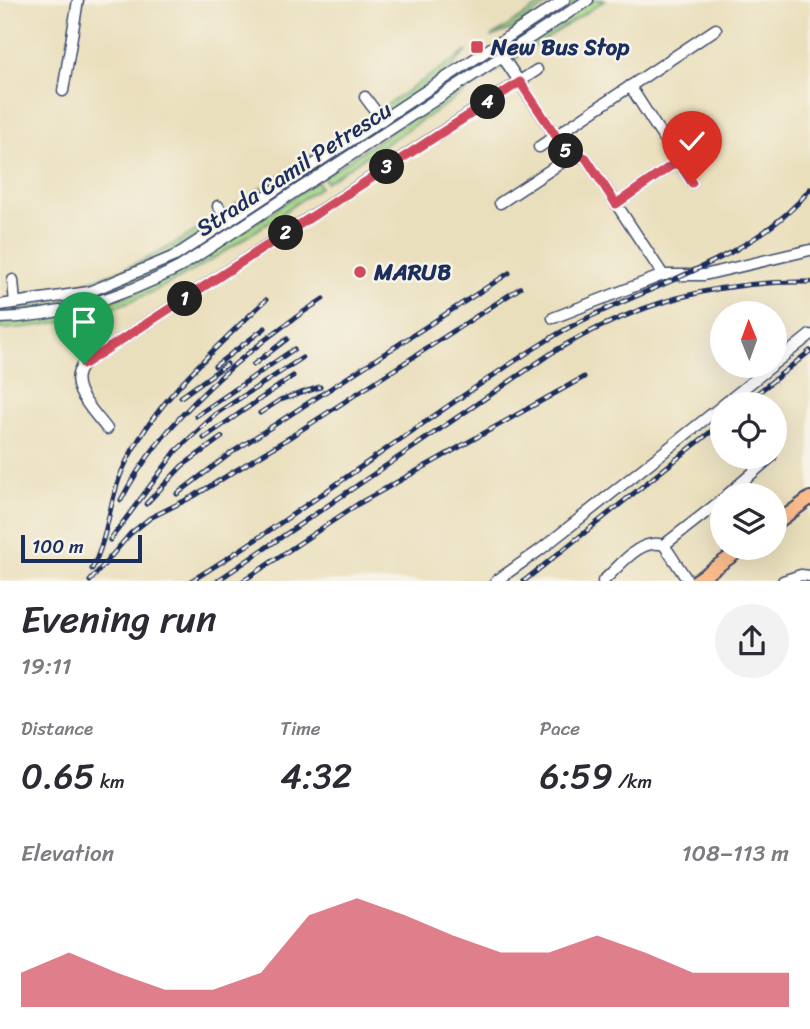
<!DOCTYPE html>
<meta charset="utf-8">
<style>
:root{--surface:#fff;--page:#f2f2f3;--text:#2b2b33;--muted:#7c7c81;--accent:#d1495b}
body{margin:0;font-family:Sriracha,sans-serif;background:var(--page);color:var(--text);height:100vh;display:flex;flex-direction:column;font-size:26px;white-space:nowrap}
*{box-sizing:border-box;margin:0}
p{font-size:23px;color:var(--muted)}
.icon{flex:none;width:38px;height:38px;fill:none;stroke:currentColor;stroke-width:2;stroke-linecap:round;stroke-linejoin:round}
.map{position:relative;height:581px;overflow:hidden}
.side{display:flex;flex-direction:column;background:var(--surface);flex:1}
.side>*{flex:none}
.needle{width:46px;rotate:359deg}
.buttons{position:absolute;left:710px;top:301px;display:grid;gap:14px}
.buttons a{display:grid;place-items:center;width:77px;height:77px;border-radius:50%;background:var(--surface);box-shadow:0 7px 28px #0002;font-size:35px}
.scale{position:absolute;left:21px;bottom:18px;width:121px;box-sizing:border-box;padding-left:7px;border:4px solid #1b2f5e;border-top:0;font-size:19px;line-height:24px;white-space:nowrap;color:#1b2f5e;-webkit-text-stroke:5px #f7f3e8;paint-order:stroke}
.pin{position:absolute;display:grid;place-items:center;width:60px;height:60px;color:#fff;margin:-72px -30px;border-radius:50% 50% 50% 0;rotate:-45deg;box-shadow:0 0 7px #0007}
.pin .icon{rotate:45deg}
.km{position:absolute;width:35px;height:35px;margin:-18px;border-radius:50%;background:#222;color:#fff;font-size:19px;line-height:35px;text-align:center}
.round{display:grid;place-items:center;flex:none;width:74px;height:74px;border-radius:37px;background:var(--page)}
.summary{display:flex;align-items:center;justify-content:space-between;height:119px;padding:0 21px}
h1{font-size:38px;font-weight:600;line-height:52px}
.figures{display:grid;grid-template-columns:repeat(3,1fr);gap:10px;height:119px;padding:7px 21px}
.figures div{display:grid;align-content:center}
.figures b{font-size:35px;font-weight:600}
.figures small{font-size:19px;font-weight:400}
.figures p{font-size:19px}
.chart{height:196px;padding:14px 21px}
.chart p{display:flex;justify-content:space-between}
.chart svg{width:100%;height:126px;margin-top:7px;fill:var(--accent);opacity:.7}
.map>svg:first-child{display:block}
.green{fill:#a7d988;stroke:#618473;stroke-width:2}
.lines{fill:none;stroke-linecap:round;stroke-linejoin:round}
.minor-casing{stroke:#3a496c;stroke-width:13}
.major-casing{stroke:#3a496c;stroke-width:16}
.minor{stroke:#fff;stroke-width:10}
.major{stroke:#fabb8c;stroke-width:12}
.rail-casing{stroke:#1b2f5e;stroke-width:5}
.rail{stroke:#f7f3e8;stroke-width:2.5;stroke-dasharray:8;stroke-linecap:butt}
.route-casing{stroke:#fff;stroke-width:14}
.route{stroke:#d1495b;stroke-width:9}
.poi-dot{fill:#d1495b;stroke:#f7f3e8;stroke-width:2.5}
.labels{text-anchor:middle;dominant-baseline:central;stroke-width:5;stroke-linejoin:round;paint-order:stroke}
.poi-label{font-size:23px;font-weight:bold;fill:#1b2f5e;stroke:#f7f3e8;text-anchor:start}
.street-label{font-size:23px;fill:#1b2f5e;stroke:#f7f3e8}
</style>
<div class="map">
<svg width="810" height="581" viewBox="0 0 810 581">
<rect width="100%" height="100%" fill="#f7f3e8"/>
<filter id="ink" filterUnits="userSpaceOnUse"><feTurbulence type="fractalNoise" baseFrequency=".0143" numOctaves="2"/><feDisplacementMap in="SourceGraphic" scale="14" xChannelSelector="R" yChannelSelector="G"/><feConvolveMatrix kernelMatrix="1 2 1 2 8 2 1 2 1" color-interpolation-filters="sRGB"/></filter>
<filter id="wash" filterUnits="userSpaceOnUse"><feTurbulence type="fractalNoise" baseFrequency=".00686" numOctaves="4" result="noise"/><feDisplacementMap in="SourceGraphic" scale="28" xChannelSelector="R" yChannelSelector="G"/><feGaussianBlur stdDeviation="1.57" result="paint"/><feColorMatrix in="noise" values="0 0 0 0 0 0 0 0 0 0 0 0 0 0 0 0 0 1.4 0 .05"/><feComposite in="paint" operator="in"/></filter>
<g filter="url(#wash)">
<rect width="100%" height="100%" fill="#eadfbc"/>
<g class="green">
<polygon points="548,0 547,5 512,29 491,37"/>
<polygon points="572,0 579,0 319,170 316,166"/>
<polygon points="594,0 605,0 515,59 516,50"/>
<polygon points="467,51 450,69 390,109 381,109"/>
<polygon points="495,64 505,66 326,182 323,177"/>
<polygon points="373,116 373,120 312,161 309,157"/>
<polygon points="301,162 303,166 243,206 230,208"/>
<path d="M311,172L313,175C248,219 182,273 105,296C71,307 36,310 0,314V310C131,302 207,242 311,172Z"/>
<path d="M317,181L320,187C215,258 133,324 0,329V323C128,319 215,250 317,181Z"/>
<path d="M218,216L215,225L164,256L106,282L24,297L23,294C97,286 157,259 218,216Z"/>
</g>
</g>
<g filter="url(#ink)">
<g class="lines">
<g class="minor-casing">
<g id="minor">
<polyline points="502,56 570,157"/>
<polyline points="630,86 692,183"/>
<polyline points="63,91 78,0"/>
<polyline points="365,97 382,120"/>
<polyline points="539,147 716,29"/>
<polyline points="500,203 573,155 586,158 663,275"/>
<polyline points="616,204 678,161"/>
<polyline points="218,206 229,221"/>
<polyline points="13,280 15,304"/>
<polyline points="0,305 89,292 175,256 564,0"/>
<path d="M0,318C65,316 123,297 180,267L588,0"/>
<polyline points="553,318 663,275 704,275 810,250"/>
<polyline points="775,363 810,335"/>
<polyline points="724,404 772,366"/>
<path d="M107,429C94,411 64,385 84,364L537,70"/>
<polyline points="727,495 771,457"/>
<polyline points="496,581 540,550 723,405"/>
<path d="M603,581C620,566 640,537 664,545"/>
<polyline points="688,581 664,545 723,499"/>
<polyline points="783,581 801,575 810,576"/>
</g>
</g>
<g class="major-casing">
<g id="major">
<polyline points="775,524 810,498"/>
<polyline points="696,581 743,548"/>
</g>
</g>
<use href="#minor" class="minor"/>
<use href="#major" class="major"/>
<g class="rail-casing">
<g id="rail">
<polyline points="253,365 287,339"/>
<polyline points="215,366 265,328"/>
<polyline points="181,397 227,364"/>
<polyline points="744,404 810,351"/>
<polyline points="260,413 280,400 320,387"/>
<polyline points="196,416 294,349"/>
<polyline points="204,438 293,376"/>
<polyline points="177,494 231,453 509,273"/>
<path d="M121,500C163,419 247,348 323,299"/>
<polyline points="146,504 182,466 222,437"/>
<polyline points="110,540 176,451 217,413 302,358"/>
<path d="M92,569C108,537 109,502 122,471C152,404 213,350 266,300"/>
<polyline points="90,581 130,534 150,518 194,496 284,441 520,288"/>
<path d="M191,581C313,506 425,417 546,341C627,289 750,266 810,189"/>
<path d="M217,581L553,352C634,304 715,280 810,282"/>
<polyline points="243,581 358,504 584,377"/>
<polyline points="524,581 723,422"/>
</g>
</g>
<use href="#rail" class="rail"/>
</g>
</g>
<g class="lines" filter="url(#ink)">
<g class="route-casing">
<polyline id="route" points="84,364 520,82 570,157 580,155 586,158 616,204 678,161 692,183"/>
</g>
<use href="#route" class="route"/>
</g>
<g class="poi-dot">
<rect x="470" y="40" width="14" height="14" rx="3.5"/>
<circle cx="360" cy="272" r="7"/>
</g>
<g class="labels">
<g class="poi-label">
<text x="491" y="47">New Bus Stop</text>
<text x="374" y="272">MARUB</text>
</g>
<g class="street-label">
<text transform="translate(294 169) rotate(-33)">Strada Camil Petrescu</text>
</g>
</g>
</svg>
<div class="buttons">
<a><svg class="needle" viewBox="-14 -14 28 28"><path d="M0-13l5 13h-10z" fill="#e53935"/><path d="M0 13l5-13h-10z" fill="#7c7c81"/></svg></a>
<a><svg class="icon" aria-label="locate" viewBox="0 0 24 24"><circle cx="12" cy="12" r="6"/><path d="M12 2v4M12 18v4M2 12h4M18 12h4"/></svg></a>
<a><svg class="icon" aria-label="layers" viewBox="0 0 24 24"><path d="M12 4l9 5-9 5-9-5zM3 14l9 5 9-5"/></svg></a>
</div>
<div class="scale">100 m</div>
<div class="pin" style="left:84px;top:364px;background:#1e9e55"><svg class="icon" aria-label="arrive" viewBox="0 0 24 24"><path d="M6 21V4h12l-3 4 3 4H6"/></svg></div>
<div class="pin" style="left:692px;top:183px;background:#d93025"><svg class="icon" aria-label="check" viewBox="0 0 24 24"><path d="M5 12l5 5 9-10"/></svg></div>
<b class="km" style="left:185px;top:299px">1</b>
<b class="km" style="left:286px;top:233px">2</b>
<b class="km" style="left:387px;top:167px">3</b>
<b class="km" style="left:488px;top:102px">4</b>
<b class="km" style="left:566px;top:151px">5</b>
</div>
<section class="side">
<div class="summary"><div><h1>Evening run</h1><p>19:11</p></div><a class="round"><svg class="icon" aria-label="share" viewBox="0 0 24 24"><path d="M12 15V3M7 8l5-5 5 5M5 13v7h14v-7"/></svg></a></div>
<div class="figures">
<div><p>Distance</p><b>0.65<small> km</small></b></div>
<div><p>Time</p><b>4:32</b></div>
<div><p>Pace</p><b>6:59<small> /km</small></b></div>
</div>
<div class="chart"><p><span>Elevation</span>108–113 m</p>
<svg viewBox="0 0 160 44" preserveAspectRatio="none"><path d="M0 44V32L10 25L20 32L30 38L40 38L50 32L60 12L70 6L80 12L90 19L100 25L110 25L120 19L130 25L140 32L150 32L160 32V44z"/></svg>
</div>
</section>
